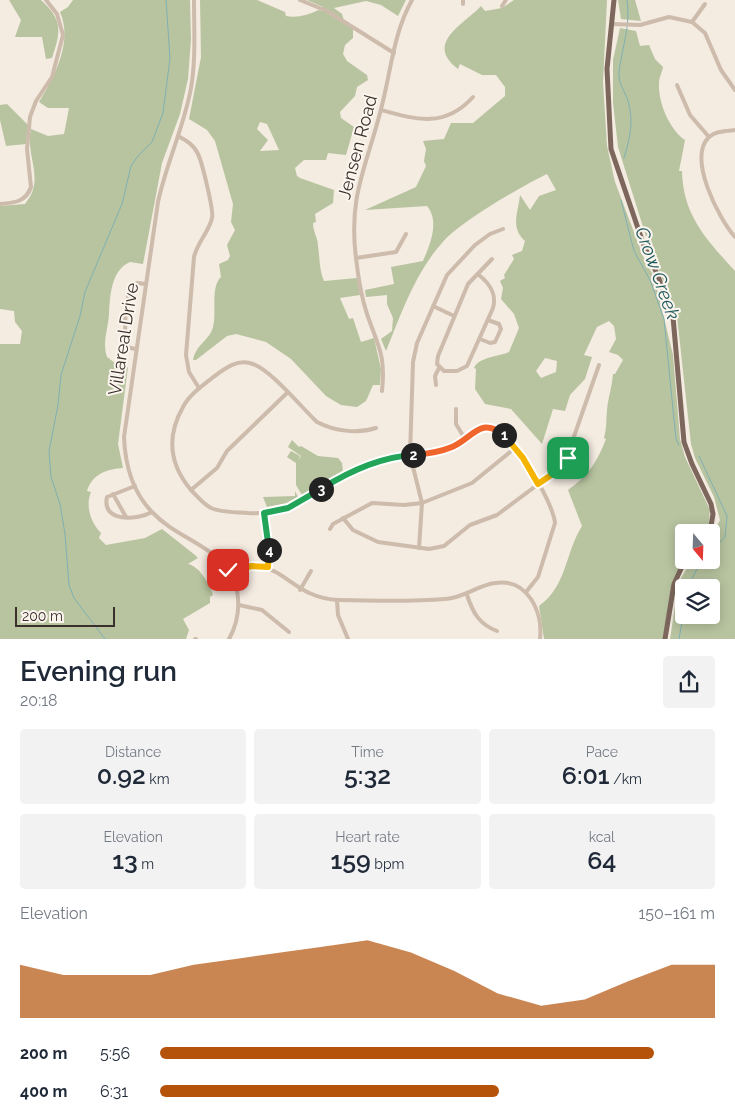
<!DOCTYPE html>
<meta charset="utf-8">
<style>
:root{--surface:#fff;--page:#f2f2f3;--text:#1f2937;--muted:#747a83;--accent:#b45309}
body{margin:0;font-family:Raleway,sans-serif;background:var(--page);color:var(--text);height:100vh;display:flex;flex-direction:column;font-size:19px;white-space:nowrap}
*{box-sizing:border-box;margin:0}
p{font-size:16px;color:var(--muted)}
.icon{flex:none;width:28px;height:28px;fill:none;stroke:currentColor;stroke-width:2;stroke-linecap:round;stroke-linejoin:round}
.map{position:relative;height:639px;overflow:hidden}
.side{display:flex;flex-direction:column;background:var(--surface);flex:1}
.side>*{flex:none}
.needle{width:32px;rotate:161deg}
.buttons{position:absolute;left:675px;top:524px;display:grid;gap:10px}
.buttons a{display:grid;place-items:center;width:45px;height:45px;border-radius:5px;background:var(--surface);box-shadow:0 2px 12px #0003;font-size:25px}
.scale{position:absolute;left:15px;bottom:12px;width:100px;box-sizing:border-box;padding-left:5px;border:2px solid #3b302b;border-top:0;font-size:14px;line-height:18px;white-space:nowrap;color:#3b302b;-webkit-text-stroke:4px #fbf5ee;paint-order:stroke}
.pin{position:absolute;display:grid;place-items:center;width:42px;height:42px;color:#fff;margin:-21px;border-radius:10px;box-shadow:0 2px 8px #0006}
.km{position:absolute;width:25px;height:25px;margin:-12px;border-radius:50%;background:#222;color:#fff;font-size:14px;line-height:25px;text-align:center}
.round{display:grid;place-items:center;flex:none;width:52px;height:52px;border-radius:5px;background:var(--page)}
.summary{display:flex;align-items:center;justify-content:space-between;height:85px;padding:0 20px}
h1{font-size:28px;font-weight:600;line-height:38px}
.stats{display:grid;grid-template-columns:repeat(3,1fr);gap:8px;height:85px;padding:5px 20px}
.stats div{display:grid;align-content:center;border-radius:5px;background:var(--page);text-align:center}
.stats b{font-size:25px;font-weight:600}
.stats small{font-size:14px;font-weight:400}
.stats p{font-size:14px}
.chart{height:140px;padding:10px 20px}
.chart p{display:flex;justify-content:space-between}
.chart svg{width:100%;height:90px;margin-top:5px;fill:var(--accent);opacity:.7}
ul{padding:0 20px;list-style:none;font-size:16px}
li{display:grid;grid-template-columns:80px 60px 1fr;align-items:center;height:38px}
li i{height:12px;border-radius:6px;background:var(--accent)}
.map>svg:first-child{display:block}
.green{fill:#b8c4a0;fill-rule:evenodd}
.lines{fill:none;stroke-linecap:round;stroke-linejoin:round}
.stream{stroke:#7fb0b2;stroke-width:1}
.minor{stroke:#cdbbac;stroke-width:4}
.major{stroke:#7d675c;stroke-width:5}
.split-1-casing{stroke:#fff;stroke-width:10}
.split-2-casing{stroke:#fff;stroke-width:10}
.split-3-casing{stroke:#fff;stroke-width:10}
.split-4-casing{stroke:#fff;stroke-width:10}
.split-5-casing{stroke:#fff;stroke-width:10}
.split-1{stroke:#f5b400;stroke-width:6}
.split-2{stroke:#f0652b;stroke-width:6}
.split-3{stroke:#22a559;stroke-width:6}
.split-4{stroke:#22a559;stroke-width:6}
.split-5{stroke:#f5b400;stroke-width:6}
.labels{text-anchor:middle;dominant-baseline:central;stroke-width:4;stroke-linejoin:round;paint-order:stroke}
.street-label{font-size:18px;fill:#3b302b;stroke:#fbf5ee}
.water-label{font-size:19px;font-style:italic;fill:#1f5a5e;stroke:#fbf5ee}
</style>
<div class="map">
<svg width="735" height="639" viewBox="0 0 735 639">
<rect width="100%" height="100%" fill="#f4ebe1"/>
<g class="green">
<path d="M9,0H41C63,20 61,32 52,58L46,59L42,37H15L21,20Z"/>
<path d="M73,0H190L191,39L188,79L180,114L162,163L143,264L130,262C111,270 110,296 109,314C108,330 102,342 107,357L119,366L128,367L118,444L123,468C107,469 92,474 87,491L91,492C85,506 91,523 101,533L99,538L106,545L145,538L162,529L195,555L198,558L188,564C199,566 210,584 213,595L210,597V603L183,619L189,630L186,639H0V344H20L22,331L15,322L14,311L0,309V206L25,204C46,179 25,157 31,129L48,136L64,134L69,108H48L39,102C55,76 73,41 60,12L68,7Z"/>
<path d="M200,0H257L285,12L286,16C297,18 309,15 318,10L322,11L323,7L307,0H406L398,16L381,5L366,1L334,8L342,14L344,21L353,29V38L345,45L343,54L347,61L367,75L368,80L357,87L355,96L340,112L341,118L354,127L346,155L328,153L326,160H304L295,168L297,176L300,178L334,190L333,203L315,214L316,222L313,223C313,232 318,238 318,246C320,259 319,269 324,281L357,278L360,295L340,298L349,319L353,318L361,342L374,338L381,369L380,385H373L366,401L357,407L341,405L326,396L291,359L266,342L236,334L227,336L196,360H193C196,344 210,340 213,327C217,313 210,287 221,277L219,264L228,260L230,256L227,245L235,230L231,222L233,204L215,141L207,130L189,119L201,57ZM260,122L267,124L279,150L260,151L268,140L257,129Z"/>
<path d="M514,0H607L603,82L607,146L615,182L643,256L654,277L673,355L680,439L685,457L710,510L708,532H684V559L673,581L663,639H544L539,606C567,586 565,553 582,526L568,490C588,476 597,462 606,439L604,438C607,427 606,421 607,410C608,398 612,387 613,374H615L623,360L618,355L609,352L616,339L614,326L609,321L597,327L584,355L592,357L585,379L570,395L565,411L553,409L542,444L511,409L485,404L475,389L476,369L474,368C479,357 497,357 509,352L519,328L514,314L501,299L503,288L500,281L505,278L504,275L514,259L512,255L522,251L525,241C510,227 518,214 520,195L530,210L539,196L556,190L547,174C522,186 458,223 442,243C415,273 401,314 386,351L381,339L392,331L393,318L387,304V295L366,297L365,290L394,284L391,267L423,261C430,245 440,221 427,206L365,210L416,187L426,166L424,161L426,149L423,141L444,139L451,123H473L505,96V87L496,75H482L460,64L458,69C423,43 466,23 481,6L485,11L502,8ZM545,358L557,361L556,372L541,378L536,371Z"/>
<polygon points="618,0 635,0 641,21 621,19"/>
<path d="M620,28L636,31L640,46L649,45L655,59L663,67C662,72 659,78 659,83C658,102 669,129 685,140L679,171H682C683,216 707,240 735,271V639H670L677,593L681,578L692,560H711V539L720,520L714,497L695,458L691,444L677,316L649,246L618,147L613,103V60ZM684,588H711V615H684Z"/>
<polygon points="7,104 28,125 26,144 6,146 0,120 0,105"/>
<polygon points="292,440 299,447 301,446 318,456 338,458 342,463 343,472 302,495 296,485 296,463 287,457 291,451 300,456 298,460 301,456 288,447"/>
<polygon points="295,491 298,497 285,504 267,507 263,497 295,496"/>
</g>
<g class="lines">
<g class="stream">
<path d="M624,158C630,138 634,121 628,101C625,91 618,84 619,72C622,47 631,26 627,0"/>
<polyline points="621,200 634,251 650,280 664,319 676,439 679,445"/>
<polyline points="699,456 727,516 725,537 711,552"/>
<polyline points="687,588 697,569 705,560"/>
<polyline points="105,639 74,598 69,585 65,534 60,504 51,477 49,451 58,405 61,375 80,316 85,292 122,204 131,166 138,156 152,142 163,113 170,58 166,0"/>
<polyline points="679,639 684,611"/>
</g>
<g class="minor">
<path d="M194,0C194,29 196,59 191,88C184,127 166,164 158,202L124,437C125,464 133,493 153,513C172,533 199,541 219,559C242,579 243,614 229,639"/>
<polyline points="300,0 327,11 394,53"/>
<polyline points="463,4 463,0"/>
<polyline points="502,6 506,0"/>
<polyline points="692,22 705,4"/>
<polyline points="612,24 640,25 669,17 692,22 705,33 721,70 735,90"/>
<polyline points="677,85 690,115 709,137"/>
<path d="M381,110C417,120 445,128 473,97"/>
<path d="M735,130C726,131 716,131 709,137C687,158 719,219 735,237"/>
<path d="M178,136C187,141 194,145 198,154C202,162 214,211 212,218C209,232 198,241 194,257L186,355L189,372L199,388"/>
<path d="M0,204C14,203 26,202 31,187L27,149L30,117L36,101L52,77L63,35L57,14L46,0"/>
<polyline points="356,258 396,252 406,234"/>
<path d="M479,275C490,284 497,294 493,308L467,366L457,371H444L437,364L438,356L468,284L492,259"/>
<polyline points="433,306 454,316"/>
<polyline points="480,339 490,343 495,342 501,329 499,324 488,320"/>
<path d="M135,349L127,347L125,342C126,325 122,294 137,283L146,284"/>
<polyline points="436,385 435,376 439,368"/>
<path d="M382,391C386,355 378,346 367,314C361,296 358,276 356,258C348,195 367,166 381,109C391,72 393,34 412,0"/>
<polyline points="456,409 456,424 465,439"/>
<path d="M376,428C357,434 334,431 317,422C301,407 272,371 253,364C237,358 224,369 212,378C202,386 189,395 183,407C166,437 169,464 191,490C197,496 203,504 211,508C222,513 236,512 248,513C267,514 285,511 302,501C329,484 358,467 390,458C410,452 432,455 453,447C465,441 474,427 488,427C512,429 553,502 555,523L538,577L526,592"/>
<path d="M135,486L107,497C101,523 138,520 152,512"/>
<polyline points="191,490 217,468 227,451 287,393"/>
<polyline points="113,494 126,517"/>
<polyline points="264,513 269,553 268,567"/>
<polyline points="343,518 353,530 378,542 429,549 444,546 470,525 497,515 564,465 599,365"/>
<polyline points="330,529 333,524 372,503 404,505 422,503 472,483 515,448"/>
<polyline points="419,548 422,503 410,455 413,362 417,343 447,275 475,245 490,234 503,229"/>
<path d="M219,581C283,542 279,597 339,600C374,601 411,602 445,599C464,598 478,585 495,583C528,578 543,612 540,639"/>
<polyline points="300,590 311,571"/>
<path d="M467,595C473,613 479,624 497,631"/>
<polyline points="337,600 338,615 348,639"/>
<polyline points="239,605 262,610 289,632"/>
<polyline points="195,639 196,639"/>
</g>
<g class="major">
<polyline points="614,0 607,69 611,149 643,243 658,276 673,317 684,442 692,464 711,504 713,514 710,532"/>
<polyline points="665,639 674,584 685,560"/>
</g>
</g>
<g class="lines">
<g class="split-1-casing">
<polyline id="split-1" points="504,435 523,458 538,484 557,471 568,458"/>
</g>
<g class="split-2-casing">
<path id="split-2" d="M413,455C427,454 440,452 452,447C473,438 480,416 504,435"/>
</g>
<g class="split-3-casing">
<path id="split-3" d="M321,489C348,472 381,457 413,455"/>
</g>
<g class="split-4-casing">
<polyline id="split-4" points="269,550 264,513 288,508 321,489"/>
</g>
<g class="split-5-casing">
<polyline id="split-5" points="228,570 231,574 251,566 268,567 269,550"/>
</g>
<use href="#split-1" class="split-1"/>
<use href="#split-2" class="split-2"/>
<use href="#split-3" class="split-3"/>
<use href="#split-4" class="split-4"/>
<use href="#split-5" class="split-5"/>
</g>
<g class="labels">
<g class="street-label">
<text transform="translate(357 147) rotate(-75)">Jensen Road</text>
<text transform="translate(123 339) rotate(-81)">Villareal Drive</text>
</g>
<g class="water-label">
<text transform="translate(658 273) rotate(70)">Crow Creek</text>
</g>
</g>
</svg>
<div class="buttons">
<a><svg class="needle" viewBox="-14 -14 28 28"><path d="M0-13l5 13h-10z" fill="#e53935"/><path d="M0 13l5-13h-10z" fill="#747a83"/></svg></a>
<a><svg class="icon" aria-label="layers" viewBox="0 0 24 24"><path d="M12 4l9 5-9 5-9-5zM3 14l9 5 9-5"/></svg></a>
</div>
<div class="scale">200 m</div>
<div class="pin" style="left:568px;top:458px;background:#1e9e55"><svg class="icon" aria-label="arrive" viewBox="0 0 24 24"><path d="M6 21V4h12l-3 4 3 4H6"/></svg></div>
<div class="pin" style="left:228px;top:570px;background:#d93025"><svg class="icon" aria-label="check" viewBox="0 0 24 24"><path d="M5 12l5 5 9-10"/></svg></div>
<b class="km" style="left:504px;top:435px">1</b>
<b class="km" style="left:413px;top:455px">2</b>
<b class="km" style="left:321px;top:489px">3</b>
<b class="km" style="left:269px;top:550px">4</b>
</div>
<section class="side">
<div class="summary"><div><h1>Evening run</h1><p>20:18</p></div><a class="round"><svg class="icon" aria-label="share" viewBox="0 0 24 24"><path d="M12 15V3M7 8l5-5 5 5M5 13v7h14v-7"/></svg></a></div>
<div class="stats">
<div><p>Distance</p><b>0.92<small> km</small></b></div>
<div><p>Time</p><b>5:32</b></div>
<div><p>Pace</p><b>6:01<small> /km</small></b></div>
</div>
<div class="stats">
<div><p>Elevation</p><b>13<small> m</small></b></div>
<div><p>Heart rate</p><b>159<small> bpm</small></b></div>
<div><p>kcal</p><b>64</b></div>
</div>
<div class="chart"><p><span>Elevation</span>150–161 m</p>
<svg viewBox="0 0 160 44" preserveAspectRatio="none"><path d="M0 44V18L10 23L20 23L30 23L40 18L50 15L60 12L70 9L80 6L90 12L100 21L110 32L120 38L130 35L140 26L150 18L160 18V44z"/></svg>
</div>
<ul>
<li><b>200 m</b>5:56<i style="width:89%"></i></li>
<li><b>400 m</b>6:31<i style="width:61%"></i></li>
</ul>
</section>
